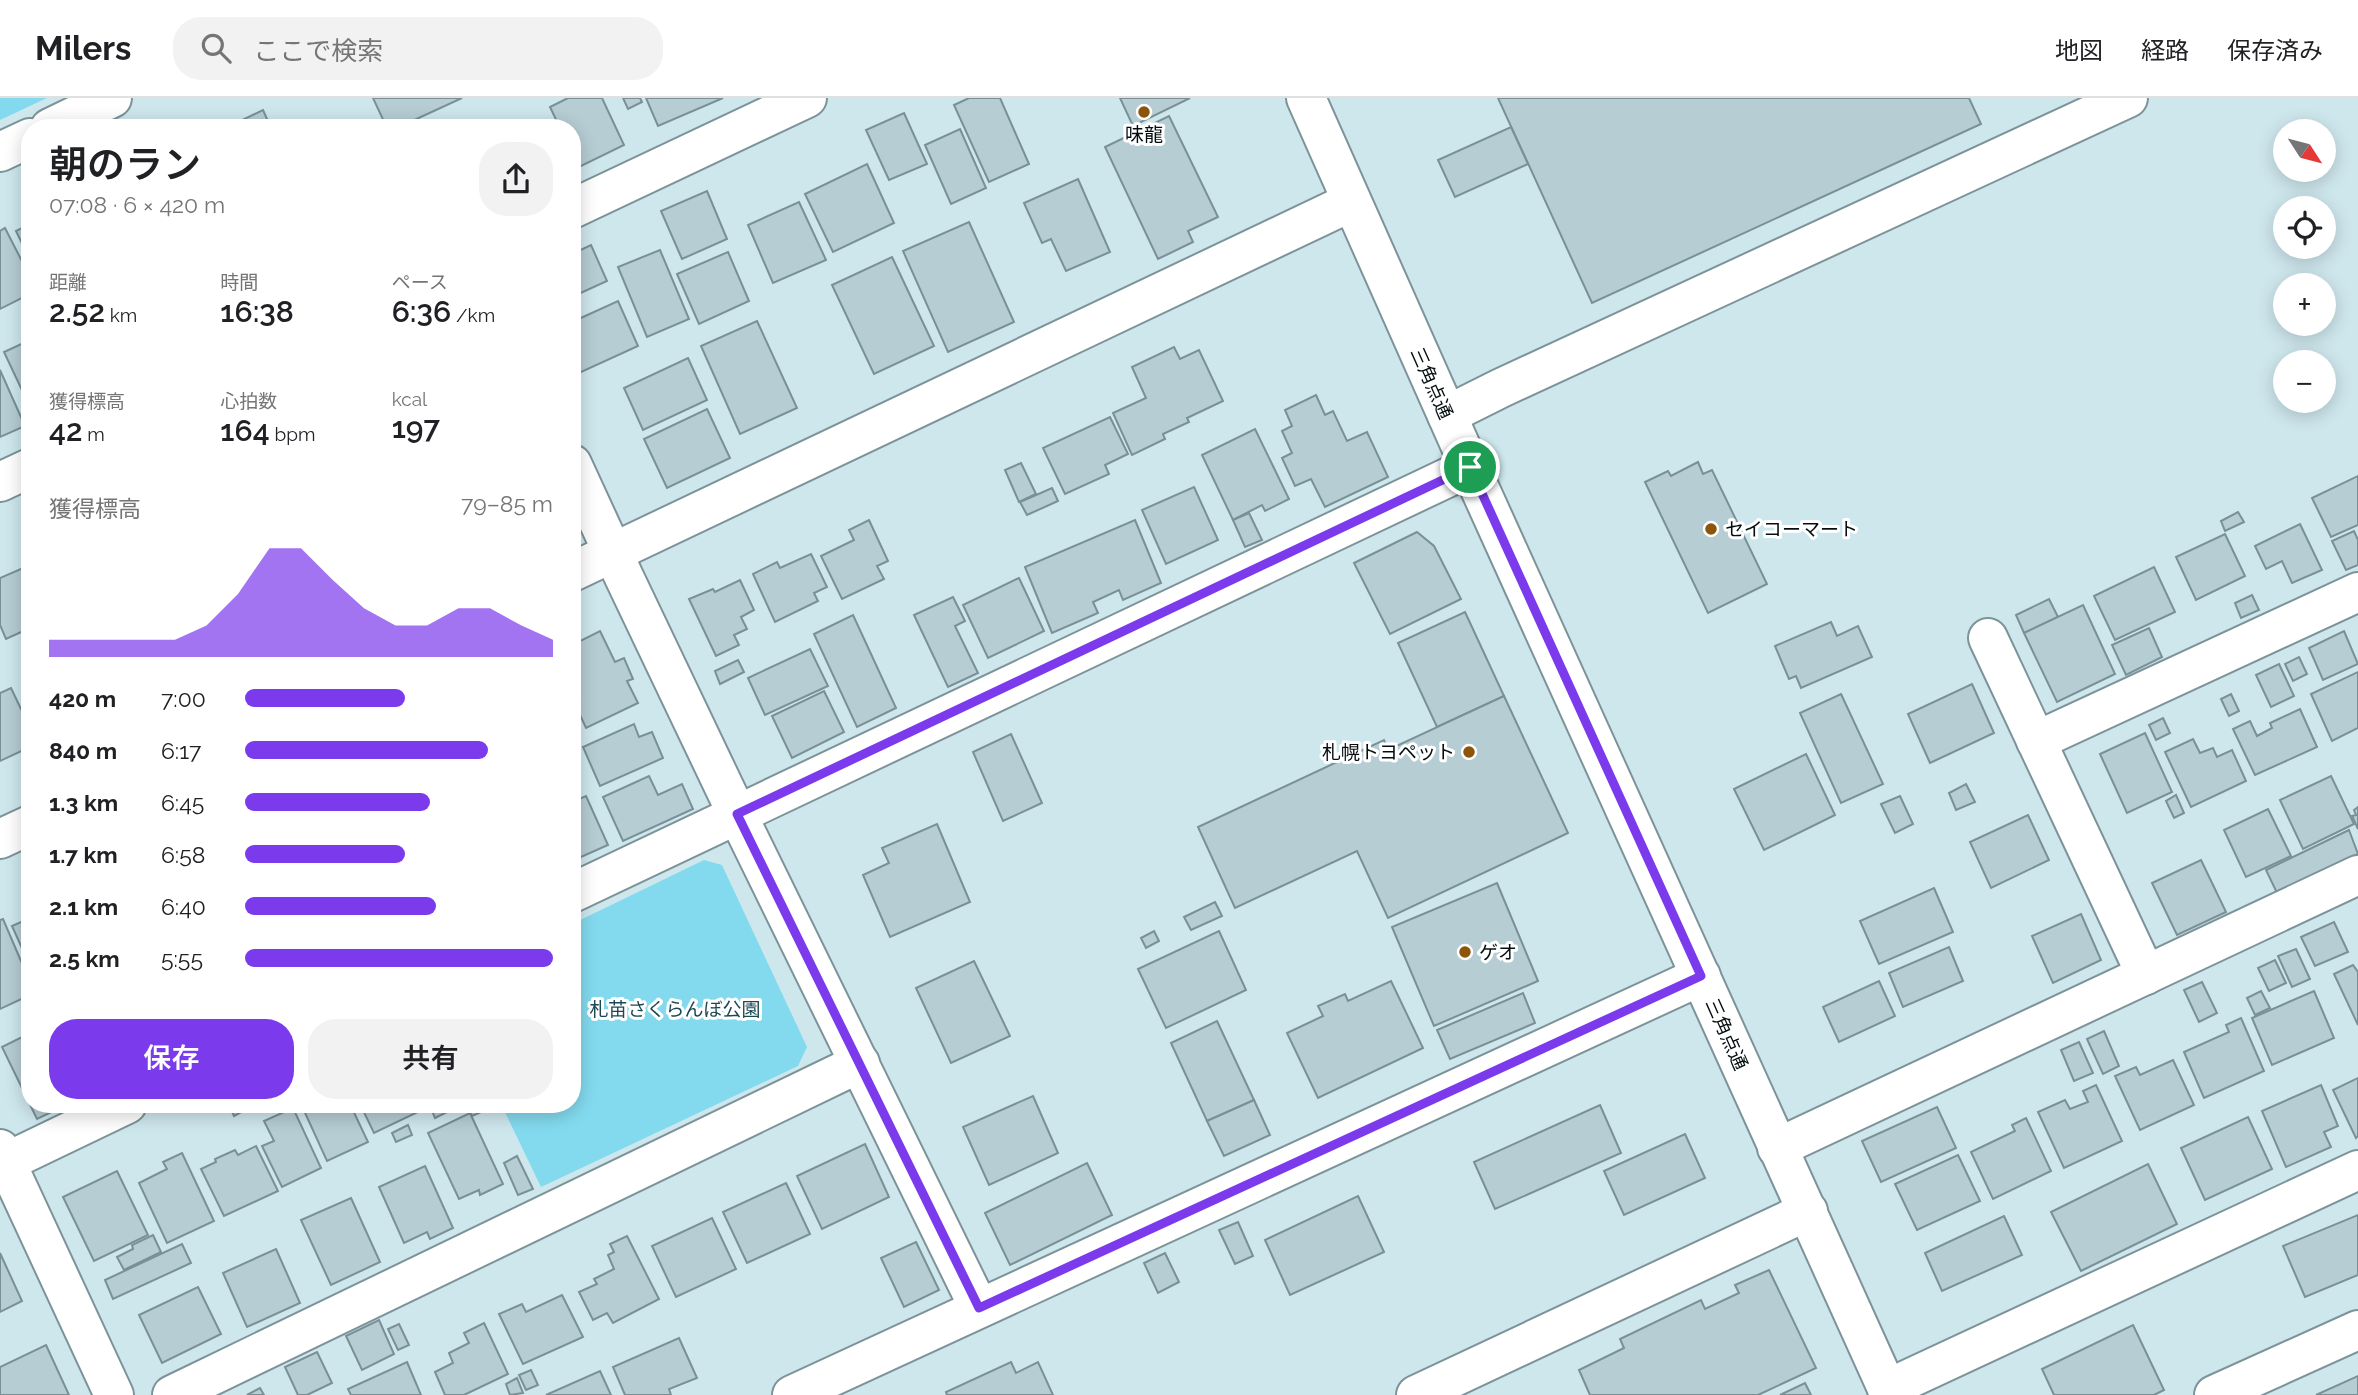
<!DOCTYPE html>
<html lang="ja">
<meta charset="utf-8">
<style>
:root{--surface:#fff;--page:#f2f2f2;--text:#202124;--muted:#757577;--line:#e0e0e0;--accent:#7c3aed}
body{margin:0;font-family:Raleway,"Noto Sans JP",sans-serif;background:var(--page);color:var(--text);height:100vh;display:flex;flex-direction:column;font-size:26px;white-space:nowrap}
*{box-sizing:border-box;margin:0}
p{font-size:23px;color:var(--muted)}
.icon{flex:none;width:38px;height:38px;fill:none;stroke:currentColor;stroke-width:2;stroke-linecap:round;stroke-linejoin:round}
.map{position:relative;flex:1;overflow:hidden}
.details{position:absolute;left:21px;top:21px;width:560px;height:994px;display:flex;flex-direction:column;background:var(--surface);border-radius:28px;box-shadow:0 4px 18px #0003}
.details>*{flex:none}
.needle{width:46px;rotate:126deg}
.buttons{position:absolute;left:2273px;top:21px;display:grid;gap:14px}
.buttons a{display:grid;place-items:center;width:63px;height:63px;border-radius:50%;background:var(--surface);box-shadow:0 4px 18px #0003;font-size:35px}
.pin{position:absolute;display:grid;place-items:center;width:60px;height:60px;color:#fff;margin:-30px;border:4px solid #fff;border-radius:50%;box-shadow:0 2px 7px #0007}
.round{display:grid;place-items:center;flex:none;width:74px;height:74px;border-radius:28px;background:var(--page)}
.head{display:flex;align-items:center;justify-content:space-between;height:119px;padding:0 28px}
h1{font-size:38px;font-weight:600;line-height:52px}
.stats{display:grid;grid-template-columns:repeat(3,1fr);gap:10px;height:119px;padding:7px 28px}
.stats div{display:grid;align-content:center}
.stats b{font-size:30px;font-weight:600}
.stats small{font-size:19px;font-weight:400}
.stats p{font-size:19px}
.chart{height:196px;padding:14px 28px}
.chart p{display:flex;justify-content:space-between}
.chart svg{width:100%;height:126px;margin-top:7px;fill:var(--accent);opacity:.7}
.cta{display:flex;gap:14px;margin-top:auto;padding:14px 28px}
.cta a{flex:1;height:80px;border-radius:28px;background:var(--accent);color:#fff;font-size:28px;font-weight:600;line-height:80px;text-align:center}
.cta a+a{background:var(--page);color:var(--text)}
ul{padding:0 28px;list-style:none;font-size:23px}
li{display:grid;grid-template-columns:112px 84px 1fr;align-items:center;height:52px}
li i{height:18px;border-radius:9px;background:var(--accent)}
header{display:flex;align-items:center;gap:42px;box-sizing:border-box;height:98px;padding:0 35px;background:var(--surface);border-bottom:2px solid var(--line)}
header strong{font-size:33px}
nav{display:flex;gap:38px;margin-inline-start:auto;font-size:24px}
.search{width:490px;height:63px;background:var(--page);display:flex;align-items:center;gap:18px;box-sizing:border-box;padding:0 24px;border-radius:28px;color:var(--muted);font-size:26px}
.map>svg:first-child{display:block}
.green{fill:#83daee}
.building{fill:#b5cdd3;stroke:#799096;stroke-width:2}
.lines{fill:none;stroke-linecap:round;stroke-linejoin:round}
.street-casing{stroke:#7c9399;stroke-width:42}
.secondary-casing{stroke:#7c9399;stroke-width:42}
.street{stroke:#fff;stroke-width:38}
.secondary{stroke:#fff;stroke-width:38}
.route-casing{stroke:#fff;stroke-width:14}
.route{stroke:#7c3aed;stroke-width:9}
.poi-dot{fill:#8d540c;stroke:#fff;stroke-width:2.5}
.labels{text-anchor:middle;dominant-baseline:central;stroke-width:6;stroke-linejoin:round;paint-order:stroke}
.poi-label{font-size:19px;fill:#050d0f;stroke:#fff;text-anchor:start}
.street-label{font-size:19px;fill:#050d0f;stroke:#fff}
.park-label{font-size:19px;fill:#1b4953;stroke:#fff}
</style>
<header>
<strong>Milers</strong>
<div class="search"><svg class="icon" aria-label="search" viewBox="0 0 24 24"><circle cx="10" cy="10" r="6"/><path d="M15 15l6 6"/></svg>ここで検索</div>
<nav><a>地図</a><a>経路</a><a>保存済み</a></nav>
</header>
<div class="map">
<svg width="2358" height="1297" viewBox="0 0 2358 1297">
<rect width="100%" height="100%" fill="#cee7ed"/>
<g class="green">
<polygon points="0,0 47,0 0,22"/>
<polygon points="704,762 722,767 807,949 798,968 541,1089 501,1006 572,1006 572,826"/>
</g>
<g class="building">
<polygon points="373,0 462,0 397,30 387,30"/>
<polygon points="568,0 602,0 624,47 579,69 572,56 572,30 560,30 550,9"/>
<polygon points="623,0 640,0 642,4 628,11"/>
<polygon points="646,0 723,0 658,28"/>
<polygon points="969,0 1000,0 1029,66 989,84 954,7"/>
<polygon points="1120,0 1190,0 1133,28"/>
<polygon points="1498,0 1969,0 1981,26 1592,205"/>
<polygon points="263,12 271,30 226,30"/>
<polygon points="904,15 927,66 889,82 866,32"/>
<polygon points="1169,18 1218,119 1188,133 1193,144 1158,161 1105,49"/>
<polygon points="1511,29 1528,66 1455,99 1438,62"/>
<polygon points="960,31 986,90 951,106 925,47"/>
<polygon points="867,66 894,125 833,154 805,96"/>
<polygon points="1078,81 1110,154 1066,173 1051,141 1042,145 1024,105"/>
<polygon points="707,93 727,141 682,161 661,113"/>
<polygon points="799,104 826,162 773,185 748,127"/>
<polygon points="969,124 1014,224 948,254 903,153"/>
<polygon points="30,126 30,162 16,133"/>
<polygon points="5,130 30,179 30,196 0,211 0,133"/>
<polygon points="591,147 607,183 572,199 572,156"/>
<polygon points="660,152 689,221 647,239 618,169"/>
<polygon points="728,154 749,203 699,226 677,176"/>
<polygon points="892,159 934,248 874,276 832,187"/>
<polygon points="618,203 638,248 579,275 572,259 572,224"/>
<polygon points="757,223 797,310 740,336 701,248"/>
<polygon points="30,242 30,304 28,305 4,254"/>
<polygon points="1174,249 1180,261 1199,252 1223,303 1187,320 1189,324 1163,336 1165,341 1132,357 1113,315 1146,300 1132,269"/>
<polygon points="688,260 707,302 643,332 624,290"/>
<polygon points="0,272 25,328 0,339"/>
<polygon points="1316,297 1325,317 1333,313 1347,343 1367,334 1388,379 1325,409 1311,381 1295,388 1282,360 1292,355 1282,333 1292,328 1285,312"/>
<polygon points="707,311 730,360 667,390 644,341"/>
<polygon points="1110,319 1128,356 1105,367 1109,376 1065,396 1043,350"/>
<polygon points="1255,331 1289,401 1265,413 1262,407 1233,422 1202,357"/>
<polygon points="1698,364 1703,376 1712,372 1767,486 1708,515 1645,384 1668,373 1671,378"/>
<polygon points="1021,365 1036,396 1019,404 1005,372"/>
<polygon points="2358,378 2358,427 2331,439 2312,400"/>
<polygon points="1194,389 1218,442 1166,466 1142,412"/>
<polygon points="1052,390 1058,403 1027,417 1020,404"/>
<polygon points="2238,414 2244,424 2225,433 2221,423"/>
<polygon points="1249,415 1262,442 1245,449 1233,422"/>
<polygon points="869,422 888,463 877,468 884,481 842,501 821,458 854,442 849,432"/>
<polygon points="1135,422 1161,485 1123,502 1119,492 1093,504 1098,515 1052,535 1025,469"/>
<polygon points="2300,426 2322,472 2292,485 2282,463 2266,471 2255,448"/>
<polygon points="2354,433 2358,442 2358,467 2346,472 2332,443"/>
<polygon points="1417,434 1434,448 1461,501 1390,536 1354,465"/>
<polygon points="2225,436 2245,478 2196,502 2176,459"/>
<polygon points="811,456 827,489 814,495 818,503 775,524 753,476 777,464 780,470"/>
<polygon points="30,467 30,530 6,541 0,527 0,480"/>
<polygon points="2154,469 2175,514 2115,542 2094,498"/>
<polygon points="1019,480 1044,533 988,560 963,507"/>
<polygon points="740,482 754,512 741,519 747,531 734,537 739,547 716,558 689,501 713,491 715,494"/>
<polygon points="2252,497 2259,512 2241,520 2235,505"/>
<polygon points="953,499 965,523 955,528 978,575 948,589 914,517"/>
<polygon points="2049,501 2058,519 2024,535 2016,517"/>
<polygon points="2083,507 2115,576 2057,604 2024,535"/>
<polygon points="1465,514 1504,598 1437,629 1398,545"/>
<polygon points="853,517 896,610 857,629 814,536"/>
<polygon points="1831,524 1837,538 1858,528 1872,559 1801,590 1796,578 1789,581 1775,548"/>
<polygon points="2149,530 2162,559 2126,577 2112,547"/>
<polygon points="600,533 615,564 624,560 633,581 627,583 638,605 586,630 574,604 580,601 572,584 572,547"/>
<polygon points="2344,533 2358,566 2323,582 2309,550"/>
<polygon points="810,551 828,588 765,617 748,580"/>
<polygon points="2299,559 2307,576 2293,583 2285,566"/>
<polygon points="738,562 744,574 720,586 715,573"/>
<polygon points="2279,566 2294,598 2271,609 2256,577"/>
<polygon points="2358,574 2358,630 2332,643 2311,596"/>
<polygon points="1972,586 1994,635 1930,665 1908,616"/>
<polygon points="11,590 30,630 30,649 0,663 0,595"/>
<polygon points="824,593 844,634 792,660 772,618"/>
<polygon points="1841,596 1883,686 1841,705 1800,615"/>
<polygon points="2231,596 2239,613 2229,618 2221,601"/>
<polygon points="1504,598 1568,735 1388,820 1357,753 1235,810 1198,729 1384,642 1388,652"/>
<polygon points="2300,611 2317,649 2255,677 2233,631 2250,623 2257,638 2272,630 2270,625"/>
<polygon points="2163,620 2170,635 2156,642 2149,627"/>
<polygon points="634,626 639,639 652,634 663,660 600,688 583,649"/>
<polygon points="2145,635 2172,694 2127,715 2100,656"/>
<polygon points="1011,636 1042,705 1003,723 973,654"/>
<polygon points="2193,641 2200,655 2213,650 2217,659 2232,652 2246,683 2191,709 2165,654"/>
<polygon points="1806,656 1835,717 1764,752 1734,691"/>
<polygon points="649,678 658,697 682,686 693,711 623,743 603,699"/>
<polygon points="2331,678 2354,726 2303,751 2280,702"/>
<polygon points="1966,686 1975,704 1956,712 1949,695"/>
<polygon points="2176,697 2184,715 2174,720 2166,703"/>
<polygon points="586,698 608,747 572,763 572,704"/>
<polygon points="1900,698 1913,726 1895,735 1881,706"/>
<polygon points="2358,709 2358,731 2352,718 2356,717 2354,712"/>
<polygon points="2268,711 2291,758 2246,779 2224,732"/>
<polygon points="2028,717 2049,762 1991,790 1970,744"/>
<polygon points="937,726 970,804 890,839 863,777 889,765 882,750"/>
<polygon points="2349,732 2358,756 2277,795 2266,772"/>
<polygon points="2201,762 2226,814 2177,837 2152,785"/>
<polygon points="1497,785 1538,883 1434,928 1392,829"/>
<polygon points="1934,790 1953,834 1879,866 1860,823"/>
<polygon points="1215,804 1222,818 1191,832 1184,819"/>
<polygon points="2081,816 2101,862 2053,885 2032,838"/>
<polygon points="30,820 30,868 12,828"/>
<polygon points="3,821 30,884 30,897 0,911 0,822"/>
<polygon points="2334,824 2348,854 2315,868 2301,839"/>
<polygon points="1154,833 1159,843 1146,850 1141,840"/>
<polygon points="1219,833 1246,892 1166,930 1138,871"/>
<polygon points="1949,849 1963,883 1903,909 1889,875"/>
<polygon points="2296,851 2310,881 2292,889 2278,858"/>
<polygon points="2275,862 2286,885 2269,893 2258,870"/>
<polygon points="974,863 1010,938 951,965 916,890"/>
<polygon points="2353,867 2358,874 2358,927 2334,876"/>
<polygon points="1391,883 1423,950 1318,1000 1287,935 1323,918 1318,908 1345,896 1348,903"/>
<polygon points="1879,883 1895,918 1839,944 1823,909"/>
<polygon points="2202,884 2217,915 2199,924 2184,892"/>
<polygon points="2261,893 2270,910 2255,917 2247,900"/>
<polygon points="2314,893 2334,940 2272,967 2252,920"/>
<polygon points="1523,895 1535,925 1450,961 1437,932"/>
<polygon points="2241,920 2264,973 2204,1000 2184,954 2229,934 2226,927"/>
<polygon points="1217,923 1254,1002 1207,1023 1171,945"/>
<polygon points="2104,933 2119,968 2103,976 2087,941"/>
<polygon points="30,935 30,1006 68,1006 37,1021 2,949"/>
<polygon points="2079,944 2093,975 2074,983 2061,952"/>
<polygon points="2173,962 2194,1007 2140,1032 2115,978 2136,969 2140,977"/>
<polygon points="2358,980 2358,1038 2356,1040 2333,992"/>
<polygon points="2096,987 2122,1043 2064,1070 2038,1014 2065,1002 2070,1011 2088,1004 2083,993"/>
<polygon points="2321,987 2338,1028 2324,1034 2331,1049 2286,1069 2262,1013"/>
<polygon points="1033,998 1058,1055 989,1087 963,1029"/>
<polygon points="1254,1002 1270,1037 1224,1058 1207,1023"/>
<polygon points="229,1006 243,1006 245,1012 234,1018"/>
<polygon points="301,1006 350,1006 368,1044 327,1063"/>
<polygon points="360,1006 419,1006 422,1012 374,1035"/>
<polygon points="439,1006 451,1006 453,1011 435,1020 431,1010"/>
<polygon points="475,1006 485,1006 488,1011 472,1018 468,1010"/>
<polygon points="1600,1007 1621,1055 1495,1111 1474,1064"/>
<polygon points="1937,1009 1956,1050 1881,1084 1862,1043"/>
<polygon points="293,1010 321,1070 282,1089 262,1048 274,1043 264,1023"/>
<polygon points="470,1015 503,1086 480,1097 479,1092 459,1101 428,1035"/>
<polygon points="2248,1019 2272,1071 2205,1102 2181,1050"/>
<polygon points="2026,1020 2051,1073 1993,1101 1971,1054 2015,1033 2012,1027"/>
<polygon points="408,1027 412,1037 396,1044 392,1035"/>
<polygon points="1685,1036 1705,1080 1624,1117 1604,1073"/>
<polygon points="865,1046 889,1099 822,1131 797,1078"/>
<polygon points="256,1048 278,1093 224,1118 201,1071 216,1064 215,1061 235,1052 238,1057"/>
<polygon points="182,1055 214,1123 167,1145 139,1085 167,1071 163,1064"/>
<polygon points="1958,1057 1980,1103 1917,1132 1895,1086"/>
<polygon points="517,1058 533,1091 518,1097 504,1065"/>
<polygon points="1087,1065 1112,1117 1010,1167 985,1115"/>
<polygon points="2148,1066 2177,1126 2081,1173 2051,1114"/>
<polygon points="425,1068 453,1130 430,1141 427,1134 404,1145 379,1089"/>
<polygon points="117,1073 148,1137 94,1163 63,1099"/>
<polygon points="786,1085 810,1136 747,1165 723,1114"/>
<polygon points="1358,1098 1384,1154 1290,1197 1265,1142"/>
<polygon points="351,1100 380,1164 331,1187 301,1122"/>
<polygon points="2358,1117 2358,1177 2305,1199 2283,1148"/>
<polygon points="2004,1118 2022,1157 1942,1193 1925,1155"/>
<polygon points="712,1120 736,1171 676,1199 652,1148"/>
<polygon points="1238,1124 1253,1158 1235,1166 1219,1132"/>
<polygon points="153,1137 161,1154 124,1172 117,1159 133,1151 132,1147"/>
<polygon points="627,1138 659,1201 613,1225 607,1215 593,1222 579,1194 597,1186 594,1181 614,1171 608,1157 614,1154 610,1146"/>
<polygon points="916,1144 939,1192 904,1209 881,1160"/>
<polygon points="182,1146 191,1165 113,1201 105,1182"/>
<polygon points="276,1151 300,1205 247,1229 223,1175"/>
<polygon points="0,1155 22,1203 0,1214"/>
<polygon points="1165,1155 1179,1184 1158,1195 1144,1165"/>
<polygon points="1769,1172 1816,1270 1758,1297 1590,1297 1579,1272 1624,1250 1620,1241 1701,1202 1705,1211 1739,1195 1735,1187"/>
<polygon points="198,1189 221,1236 162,1265 139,1217"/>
<polygon points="562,1197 583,1239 523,1266 499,1216 522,1206 526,1214"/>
<polygon points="379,1222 394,1256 362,1272 346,1238"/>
<polygon points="484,1225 508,1276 464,1297 445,1297 435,1274 453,1265 449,1255 469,1245 464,1235"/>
<polygon points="399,1226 409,1247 398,1252 388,1231"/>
<polygon points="2133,1227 2164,1292 2154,1297 2054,1297 2042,1271"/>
<polygon points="679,1240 697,1280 669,1291 671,1297 625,1297 613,1269"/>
<polygon points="46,1247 69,1297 0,1297 0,1269"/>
<polygon points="317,1254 332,1285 307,1297 298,1297 285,1269"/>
<polygon points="407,1264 421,1297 351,1297 348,1291"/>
<polygon points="1011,1264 1016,1275 1038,1264 1053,1297 947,1297 946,1294"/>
<polygon points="531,1272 538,1287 526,1292 519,1277"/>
<polygon points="600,1273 611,1297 546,1297"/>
<polygon points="2358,1278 2358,1297 2316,1297"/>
<polygon points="517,1280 523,1295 510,1297 506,1286"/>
<polygon points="1805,1285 1811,1297 1780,1297"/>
<polygon points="260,1290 264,1297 247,1297"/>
</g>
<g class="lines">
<g class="street-casing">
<g id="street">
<polyline points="50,30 112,0"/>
<polyline points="0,54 30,40"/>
<polyline points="572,111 807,0"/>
<polyline points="1447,317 1501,290 2128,0"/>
<polyline points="572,366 624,479 737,716 979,1210"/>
<polyline points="0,384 30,370"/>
<polyline points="572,474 1351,104"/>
<polyline points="1988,540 2146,877"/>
<polyline points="2036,643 2358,494"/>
<polyline points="0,741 30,727"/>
<polyline points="572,795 1470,369"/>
<polyline points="1777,1050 2358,777"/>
<polyline points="0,1051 114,1297"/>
<polyline points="0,1067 127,1006"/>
<polyline points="1887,1291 2358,1072"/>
<polyline points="172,1297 860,965"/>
<polyline points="792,1297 1701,878"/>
<polyline points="1416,1297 1808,1113"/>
<polyline points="2214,1297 2358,1232"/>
</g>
</g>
<g class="secondary-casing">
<polyline id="secondary" points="1306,0 1470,369 1890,1297"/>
</g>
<use href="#street" class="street"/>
<use href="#secondary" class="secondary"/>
</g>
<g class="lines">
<g class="route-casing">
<polygon id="route" points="1470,369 1701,878 979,1210 737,716"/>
</g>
<use href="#route" class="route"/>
</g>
<g class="poi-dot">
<circle cx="1144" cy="14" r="7"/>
<circle cx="1711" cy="431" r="7"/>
<circle cx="1469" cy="654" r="7"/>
<circle cx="1465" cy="854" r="7"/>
</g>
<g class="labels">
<g class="poi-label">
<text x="1144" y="36" text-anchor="middle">味龍</text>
<text x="1725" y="431">セイコーマート</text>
<text x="1455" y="654" text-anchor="end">札幌トヨペット</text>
<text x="1479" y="854">ゲオ</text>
</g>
<g class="street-label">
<text transform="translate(1432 285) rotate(66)">三角点通</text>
<text transform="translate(1727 936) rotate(66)">三角点通</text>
</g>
<g class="park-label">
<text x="675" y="911">札苗さくらんぼ公園</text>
</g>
</g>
</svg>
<div class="buttons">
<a><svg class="needle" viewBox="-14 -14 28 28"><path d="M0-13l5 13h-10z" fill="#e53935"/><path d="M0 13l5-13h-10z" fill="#757577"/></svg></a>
<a><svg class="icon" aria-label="locate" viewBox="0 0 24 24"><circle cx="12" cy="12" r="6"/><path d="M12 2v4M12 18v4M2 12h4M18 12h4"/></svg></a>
<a>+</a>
<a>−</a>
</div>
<div class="pin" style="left:1470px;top:369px;background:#1e9e55"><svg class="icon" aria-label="arrive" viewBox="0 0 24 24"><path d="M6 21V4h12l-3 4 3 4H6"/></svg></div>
<section class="details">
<div class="head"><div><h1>朝のラン</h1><p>07:08 · 6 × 420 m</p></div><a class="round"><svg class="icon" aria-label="share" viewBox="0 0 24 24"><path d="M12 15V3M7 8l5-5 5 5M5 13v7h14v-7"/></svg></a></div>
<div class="stats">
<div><p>距離</p><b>2.52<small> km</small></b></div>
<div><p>時間</p><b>16:38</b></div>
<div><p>ペース</p><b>6:36<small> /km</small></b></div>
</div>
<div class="stats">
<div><p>獲得標高</p><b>42<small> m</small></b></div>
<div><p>心拍数</p><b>164<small> bpm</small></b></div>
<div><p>kcal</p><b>197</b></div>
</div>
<div class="chart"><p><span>獲得標高</span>79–85 m</p>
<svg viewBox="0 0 160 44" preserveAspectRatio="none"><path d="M0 44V38L10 38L20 38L30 38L40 38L50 33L60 22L70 6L80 6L90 17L100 27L110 33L120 33L130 27L140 27L150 33L160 38V44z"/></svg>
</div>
<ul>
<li><b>420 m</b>7:00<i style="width:52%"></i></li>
<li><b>840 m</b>6:17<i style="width:79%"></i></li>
<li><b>1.3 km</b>6:45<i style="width:60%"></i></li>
<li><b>1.7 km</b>6:58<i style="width:52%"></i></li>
<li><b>2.1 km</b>6:40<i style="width:62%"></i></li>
<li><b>2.5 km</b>5:55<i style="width:100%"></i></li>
</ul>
<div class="cta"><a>保存</a><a>共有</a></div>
</section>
</div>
